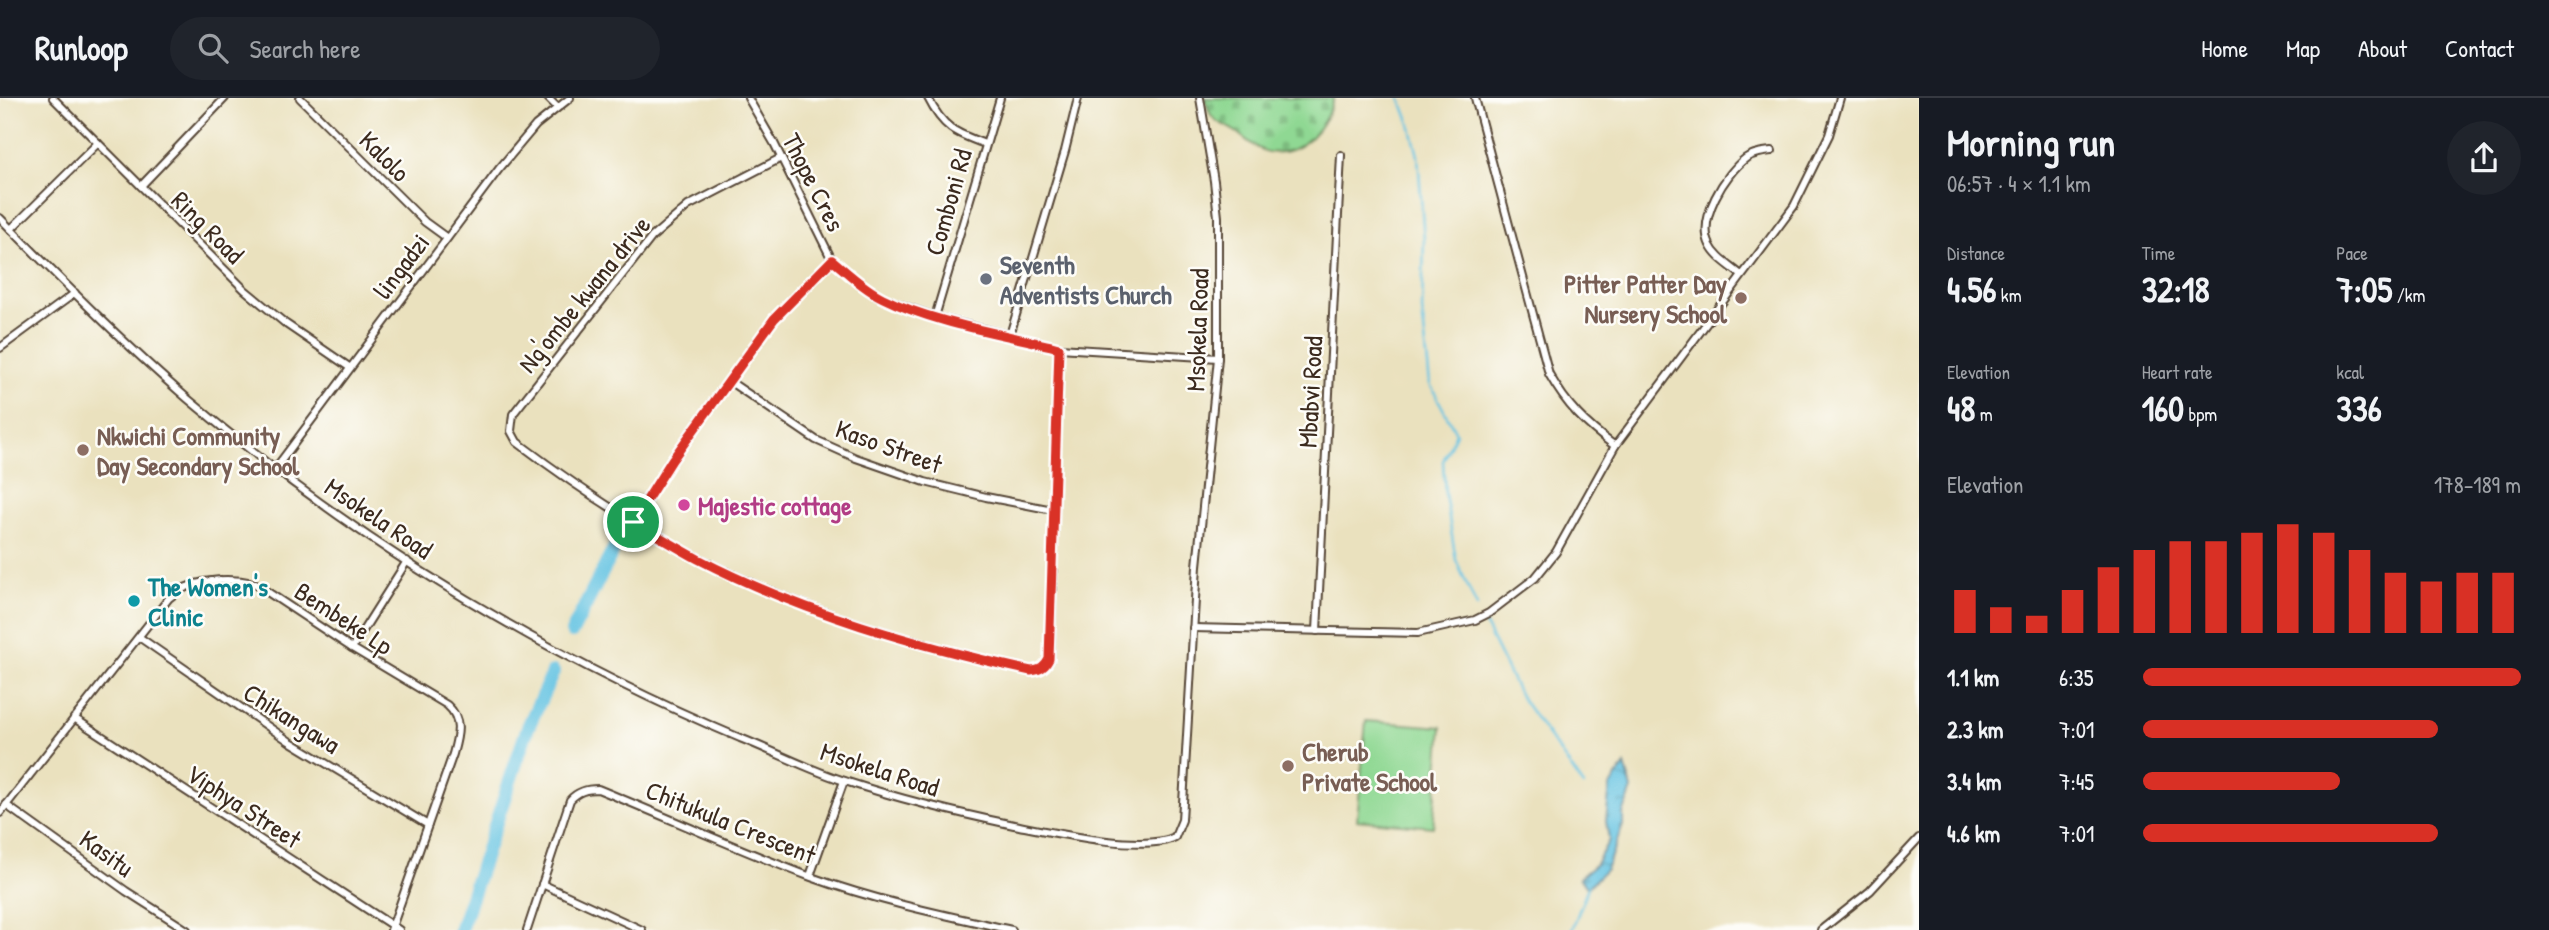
<!DOCTYPE html>
<meta charset="utf-8">
<style>
:root{--surface:#171b24;--page:#20242c;--text:#f1f3f6;--muted:#9ea1a6;--line:#363941;--accent:#d93025}
body{margin:0;font-family:"Patrick Hand",sans-serif;background:var(--page);color:var(--text);height:100vh;display:flex;flex-direction:column;font-size:26px;white-space:nowrap}
*{box-sizing:border-box;margin:0}
p{font-size:23px;color:var(--muted)}
.icon{flex:none;width:38px;height:38px;fill:none;stroke:currentColor;stroke-width:2;stroke-linecap:round;stroke-linejoin:round}
.map{position:relative;flex:1;overflow:hidden}
.drawer{display:flex;flex-direction:column;background:var(--surface);width:630px}
.drawer>*{flex:none}
.pin{position:absolute;display:grid;place-items:center;width:60px;height:60px;color:#fff;margin:-30px;border:4px solid #fff;border-radius:50%;box-shadow:0 2px 7px #0007}
.round{display:grid;place-items:center;flex:none;width:74px;height:74px;border-radius:37px;background:var(--page)}
.headline{display:flex;align-items:center;justify-content:space-between;height:119px;padding:0 28px}
h1{font-size:38px;font-weight:700;line-height:52px}
.figures{display:grid;grid-template-columns:repeat(3,1fr);gap:10px;height:119px;padding:7px 28px}
.figures div{display:grid;align-content:center}
.figures b{font-size:35px;font-weight:700}
.figures small{font-size:19px;font-weight:400}
.figures p{font-size:19px}
.chart{height:196px;padding:14px 28px}
.chart p{display:flex;justify-content:space-between}
.chart svg{width:100%;height:126px;margin-top:7px;stroke:var(--accent);stroke-width:6}
ul{padding:0 28px;list-style:none;font-size:23px}
li{display:grid;grid-template-columns:112px 84px 1fr;align-items:center;height:52px}
li i{height:18px;border-radius:9px;background:var(--accent)}
header{display:flex;align-items:center;gap:42px;box-sizing:border-box;height:98px;padding:0 35px;background:var(--surface);border-bottom:2px solid var(--line)}
header strong{font-size:33px}
nav{display:flex;gap:38px;margin-inline-start:auto;font-size:24px}
.search{width:490px;height:63px;background:var(--page);display:flex;align-items:center;gap:18px;box-sizing:border-box;padding:0 24px;border-radius:38px;color:var(--muted);font-size:26px}
main{display:flex;flex:1;min-height:0}
.map>svg:first-child{display:block}
.green{fill:#8fd893;stroke:#658158;stroke-width:2}
.cemetery{fill:url(#cemetery-stones);stroke:#658158;stroke-width:2}
.water{fill:url(#water-ripples);stroke:#507680;stroke-width:2}
.lines{fill:none;stroke-linecap:round;stroke-linejoin:round}
.stream{stroke:#64c3e2;stroke-width:2.5}
.river{stroke:#64c3e2;stroke-width:14}
.street-casing{stroke:#554536;stroke-width:10}
.street{stroke:#fff;stroke-width:6}
.route-casing{stroke:#fff;stroke-width:14}
.route{stroke:#d93025;stroke-width:9}
.worship-dot{fill:#6b7280;stroke:#fdfcf7;stroke-width:2.5}
.education-dot{fill:#8d6e63;stroke:#fdfcf7;stroke-width:2.5}
.hotel-dot{fill:#d1479c;stroke:#fdfcf7;stroke-width:2.5}
.culture-dot{fill:#0f9aa8;stroke:#fdfcf7;stroke-width:2.5}
.labels{text-anchor:middle;dominant-baseline:central;stroke-width:5;stroke-linejoin:round;paint-order:stroke}
.street-label{font-size:26px;fill:#3b2a1e;stroke:#fdfcf7}
.worship-label{font-size:26px;font-weight:bold;fill:#5b616d;stroke:#fdfcf7;text-anchor:start}
.education-label{font-size:26px;font-weight:bold;fill:#785e54;stroke:#fdfcf7;text-anchor:start}
.hotel-label{font-size:26px;font-weight:bold;fill:#b23c85;stroke:#fdfcf7;text-anchor:start}
.culture-label{font-size:26px;font-weight:bold;fill:#0d838f;stroke:#fdfcf7;text-anchor:start}
</style>
<header>
<strong>Runloop</strong>
<div class="search"><svg class="icon" aria-label="search" viewBox="0 0 24 24"><circle cx="10" cy="10" r="6"/><path d="M15 15l6 6"/></svg>Search here</div>
<nav><a>Home</a><a>Map</a><a>About</a><a>Contact</a></nav>
</header>
<main>
<div class="map">
<svg width="1919" height="832" viewBox="0 0 1919 832">
<defs>
<pattern id="cemetery-stones" width="16" height="16" patternUnits="userSpaceOnUse" patternTransform="scale(1.75)"><rect width="16" height="16" fill="#8fd893"/><path d="M2 7V4a2 2 0 0 1 4 0v3zM10 15v-3a2 2 0 0 1 4 0v3z" fill="#7cba7e"/></pattern>
<pattern id="water-ripples" width="26" height="14" patternUnits="userSpaceOnUse" patternTransform="scale(1.75)"><rect width="26" height="14" fill="#64c3e2"/><path d="M2 4q2-2 4 0t4 0M15 11q2-2 4 0t4 0" fill="none" stroke="#549fb7"/></pattern>
</defs>
<rect width="100%" height="100%" fill="#fdfcf7"/>
<filter id="ink" filterUnits="userSpaceOnUse"><feTurbulence type="fractalNoise" baseFrequency=".0143" numOctaves="2"/><feDisplacementMap in="SourceGraphic" scale="14" xChannelSelector="R" yChannelSelector="G"/><feConvolveMatrix kernelMatrix="1 2 1 2 8 2 1 2 1" color-interpolation-filters="sRGB"/></filter>
<filter id="wash" filterUnits="userSpaceOnUse"><feTurbulence type="fractalNoise" baseFrequency=".00686" numOctaves="4" result="noise"/><feDisplacementMap in="SourceGraphic" scale="28" xChannelSelector="R" yChannelSelector="G"/><feGaussianBlur stdDeviation="1.57" result="paint"/><feColorMatrix in="noise" values="0 0 0 0 0 0 0 0 0 0 0 0 0 0 0 0 0 1.4 0 .05"/><feComposite in="paint" operator="in"/></filter>
<g filter="url(#wash)">
<rect width="100%" height="100%" fill="#eae1be"/>
<polygon class="green" points="1366,623 1442,629 1433,729 1357,722"/>
<path class="cemetery" d="M1205,0H1334C1325,29 1302,59 1268,54C1255,51 1246,41 1236,34C1216,21 1211,26 1205,0Z"/>
<polygon class="water" points="1625,667 1632,691 1623,716 1623,727 1606,771 1588,789 1579,780 1596,766 1609,742 1606,723 1610,688"/>
<g class="lines">
<g class="stream">
<polyline points="1400,0 1410,26 1418,58 1424,142 1422,212 1430,286 1456,335 1443,363 1445,396 1456,462 1477,509"/>
<polyline points="1483,523 1520,598 1584,688"/>
<polyline points="1572,832 1588,789"/>
</g>
<g class="river">
<polyline points="572,534 616,447"/>
<polyline points="460,832 528,629 553,574"/>
</g>
</g>
</g>
<g filter="url(#ink)">
<g class="lines">
<g class="street-casing">
<g id="street">
<polyline points="53,0 245,192 286,226 349,269"/>
<polyline points="300,0 425,124 447,140"/>
<polyline points="548,0 557,9"/>
<polyline points="748,0 774,45 832,162 870,193 885,201 935,219 1059,250 1218,260"/>
<path d="M928,0C943,30 955,35 985,46"/>
<path d="M1475,0L1549,276C1567,308 1585,326 1615,348"/>
<path d="M781,60L688,108L652,139L513,316L511,333L517,344C574,387 636,429 700,461C804,514 918,548 1031,573C1041,572 1045,569 1050,561L1059,250"/>
<polyline points="141,88 225,0"/>
<path d="M0,120C61,182 122,244 188,301C353,441 540,556 740,640C776,654 811,673 848,684C903,702 957,715 1014,727C1050,734 1144,755 1175,739L1182,722L1197,468L1218,260V119L1214,83L1200,0"/>
<polyline points="11,131 98,45"/>
<path d="M1741,177C1731,168 1716,160 1710,147C1697,121 1725,76 1746,60C1753,55 1763,54 1772,53"/>
<polyline points="935,219 1000,0"/>
<polyline points="1010,237 1065,53 1078,0"/>
<polyline points="0,250 75,195"/>
<polyline points="729,283 816,342 856,360 925,384 986,399 1053,412"/>
<polyline points="275,371 499,71 536,27 570,0"/>
<polyline points="633,423 683,346 774,221 832,162"/>
<polyline points="1193,530 1418,535 1475,522 1489,515 1535,480 1556,454 1615,348 1794,108 1829,37 1840,0"/>
<polyline points="1317,533 1341,57"/>
<polyline points="139,539 289,643 428,727"/>
<polyline points="352,550 407,463"/>
<polyline points="74,620 399,832"/>
<polyline points="6,707 126,793 187,832"/>
<path d="M0,715L169,500C190,481 228,479 254,485L352,550L447,607C463,621 458,638 453,656L391,832"/>
<polyline points="810,778 844,683"/>
<polyline points="542,786 642,832"/>
<path d="M527,832L570,702C578,693 587,691 598,691C669,720 739,752 811,779C877,803 944,817 1012,832"/>
<polyline points="1821,832 1870,793 1919,740"/>
</g>
</g>
<use href="#street" class="street"/>
</g>
</g>
<g class="lines" filter="url(#ink)">
<g class="route-casing">
<path id="route" d="M832,162C848,175 864,191 883,200C933,225 1004,236 1059,250L1049,561C1045,569 1041,572 1031,573C918,548 802,515 698,461C676,449 655,436 633,424L672,362L774,221Z"/>
</g>
<use href="#route" class="route"/>
</g>
<circle class="worship-dot" cx="986" cy="181" r="7"/>
<g class="education-dot">
<circle cx="1741" cy="200" r="7"/>
<circle cx="83" cy="352" r="7"/>
<circle cx="1288" cy="668" r="7"/>
</g>
<circle class="hotel-dot" cx="684" cy="407" r="7"/>
<circle class="culture-dot" cx="134" cy="503" r="7"/>
<g class="labels">
<g class="street-label">
<text transform="translate(385 58) rotate(45)">Kalolo</text>
<text transform="translate(814 84) rotate(63)">Thope Cres</text>
<text transform="translate(948 104) rotate(-74)">Comboni Rd</text>
<text transform="translate(208 129) rotate(45)">Ring Road</text>
<text transform="translate(401 168) rotate(-53)">lingadzi</text>
<text transform="translate(584 196) rotate(-51)">Ng'ombe kwana drive</text>
<text transform="translate(1197 232) rotate(-88)">Msokela Road</text>
<text transform="translate(1310 294) rotate(-87)">Mbabvi Road</text>
<text transform="translate(889 348) rotate(20)">Kaso Street</text>
<text transform="translate(379 420) rotate(34)">Msokela Road</text>
<text transform="translate(344 520) rotate(33)">Bembeke Lp</text>
<text transform="translate(292 620) rotate(32)">Chikangawa</text>
<text transform="translate(880 671) rotate(18)">Msokela Road</text>
<text transform="translate(244 708) rotate(33)">Viphya Street</text>
<text transform="translate(731 724) rotate(22)">Chitukula Crescent</text>
<text transform="translate(107 755) rotate(36)">Kasitu</text>
</g>
<g class="worship-label">
<text x="1000" y="166">Seventh<tspan x="1000" dy="30">Adventists Church</tspan></text>
</g>
<g class="education-label">
<text x="1727" y="185" text-anchor="end">Pitter Patter Day<tspan x="1727" dy="30">Nursery School</tspan></text>
<text x="97" y="337">Nkwichi Community<tspan x="97" dy="30">Day Secondary School</tspan></text>
<text x="1302" y="653">Cherub<tspan x="1302" dy="30">Private School</tspan></text>
</g>
<g class="hotel-label">
<text x="698" y="407">Majestic cottage</text>
</g>
<g class="culture-label">
<text x="148" y="488">The Women's<tspan x="148" dy="30">Clinic</tspan></text>
</g>
</g>
</svg>
<div class="pin" style="left:633px;top:424px;background:#1e9e55"><svg class="icon" aria-label="arrive" viewBox="0 0 24 24"><path d="M6 21V4h12l-3 4 3 4H6"/></svg></div>
</div>
<section class="drawer">
<div class="headline"><div><h1>Morning run</h1><p>06:57 · 4 × 1.1 km</p></div><a class="round"><svg class="icon" aria-label="share" viewBox="0 0 24 24"><path d="M12 15V3M7 8l5-5 5 5M5 13v7h14v-7"/></svg></a></div>
<div class="figures">
<div><p>Distance</p><b>4.56<small> km</small></b></div>
<div><p>Time</p><b>32:18</b></div>
<div><p>Pace</p><b>7:05<small> /km</small></b></div>
</div>
<div class="figures">
<div><p>Elevation</p><b>48<small> m</small></b></div>
<div><p>Heart rate</p><b>160<small> bpm</small></b></div>
<div><p>kcal</p><b>336</b></div>
</div>
<div class="chart"><p><span>Elevation</span>178–189 m</p>
<svg viewBox="0 0 160 44" preserveAspectRatio="none"><path d="M5 44V29M15 44V35M25 44V38M35 44V29M45 44V21M55 44V15M65 44V12M75 44V12M85 44V9M95 44V6M105 44V9M115 44V15M125 44V23M135 44V26M145 44V23M155 44V23"/></svg>
</div>
<ul>
<li><b>1.1 km</b>6:35<i style="width:100%"></i></li>
<li><b>2.3 km</b>7:01<i style="width:78%"></i></li>
<li><b>3.4 km</b>7:45<i style="width:52%"></i></li>
<li><b>4.6 km</b>7:01<i style="width:78%"></i></li>
</ul>
</section>
</main>
